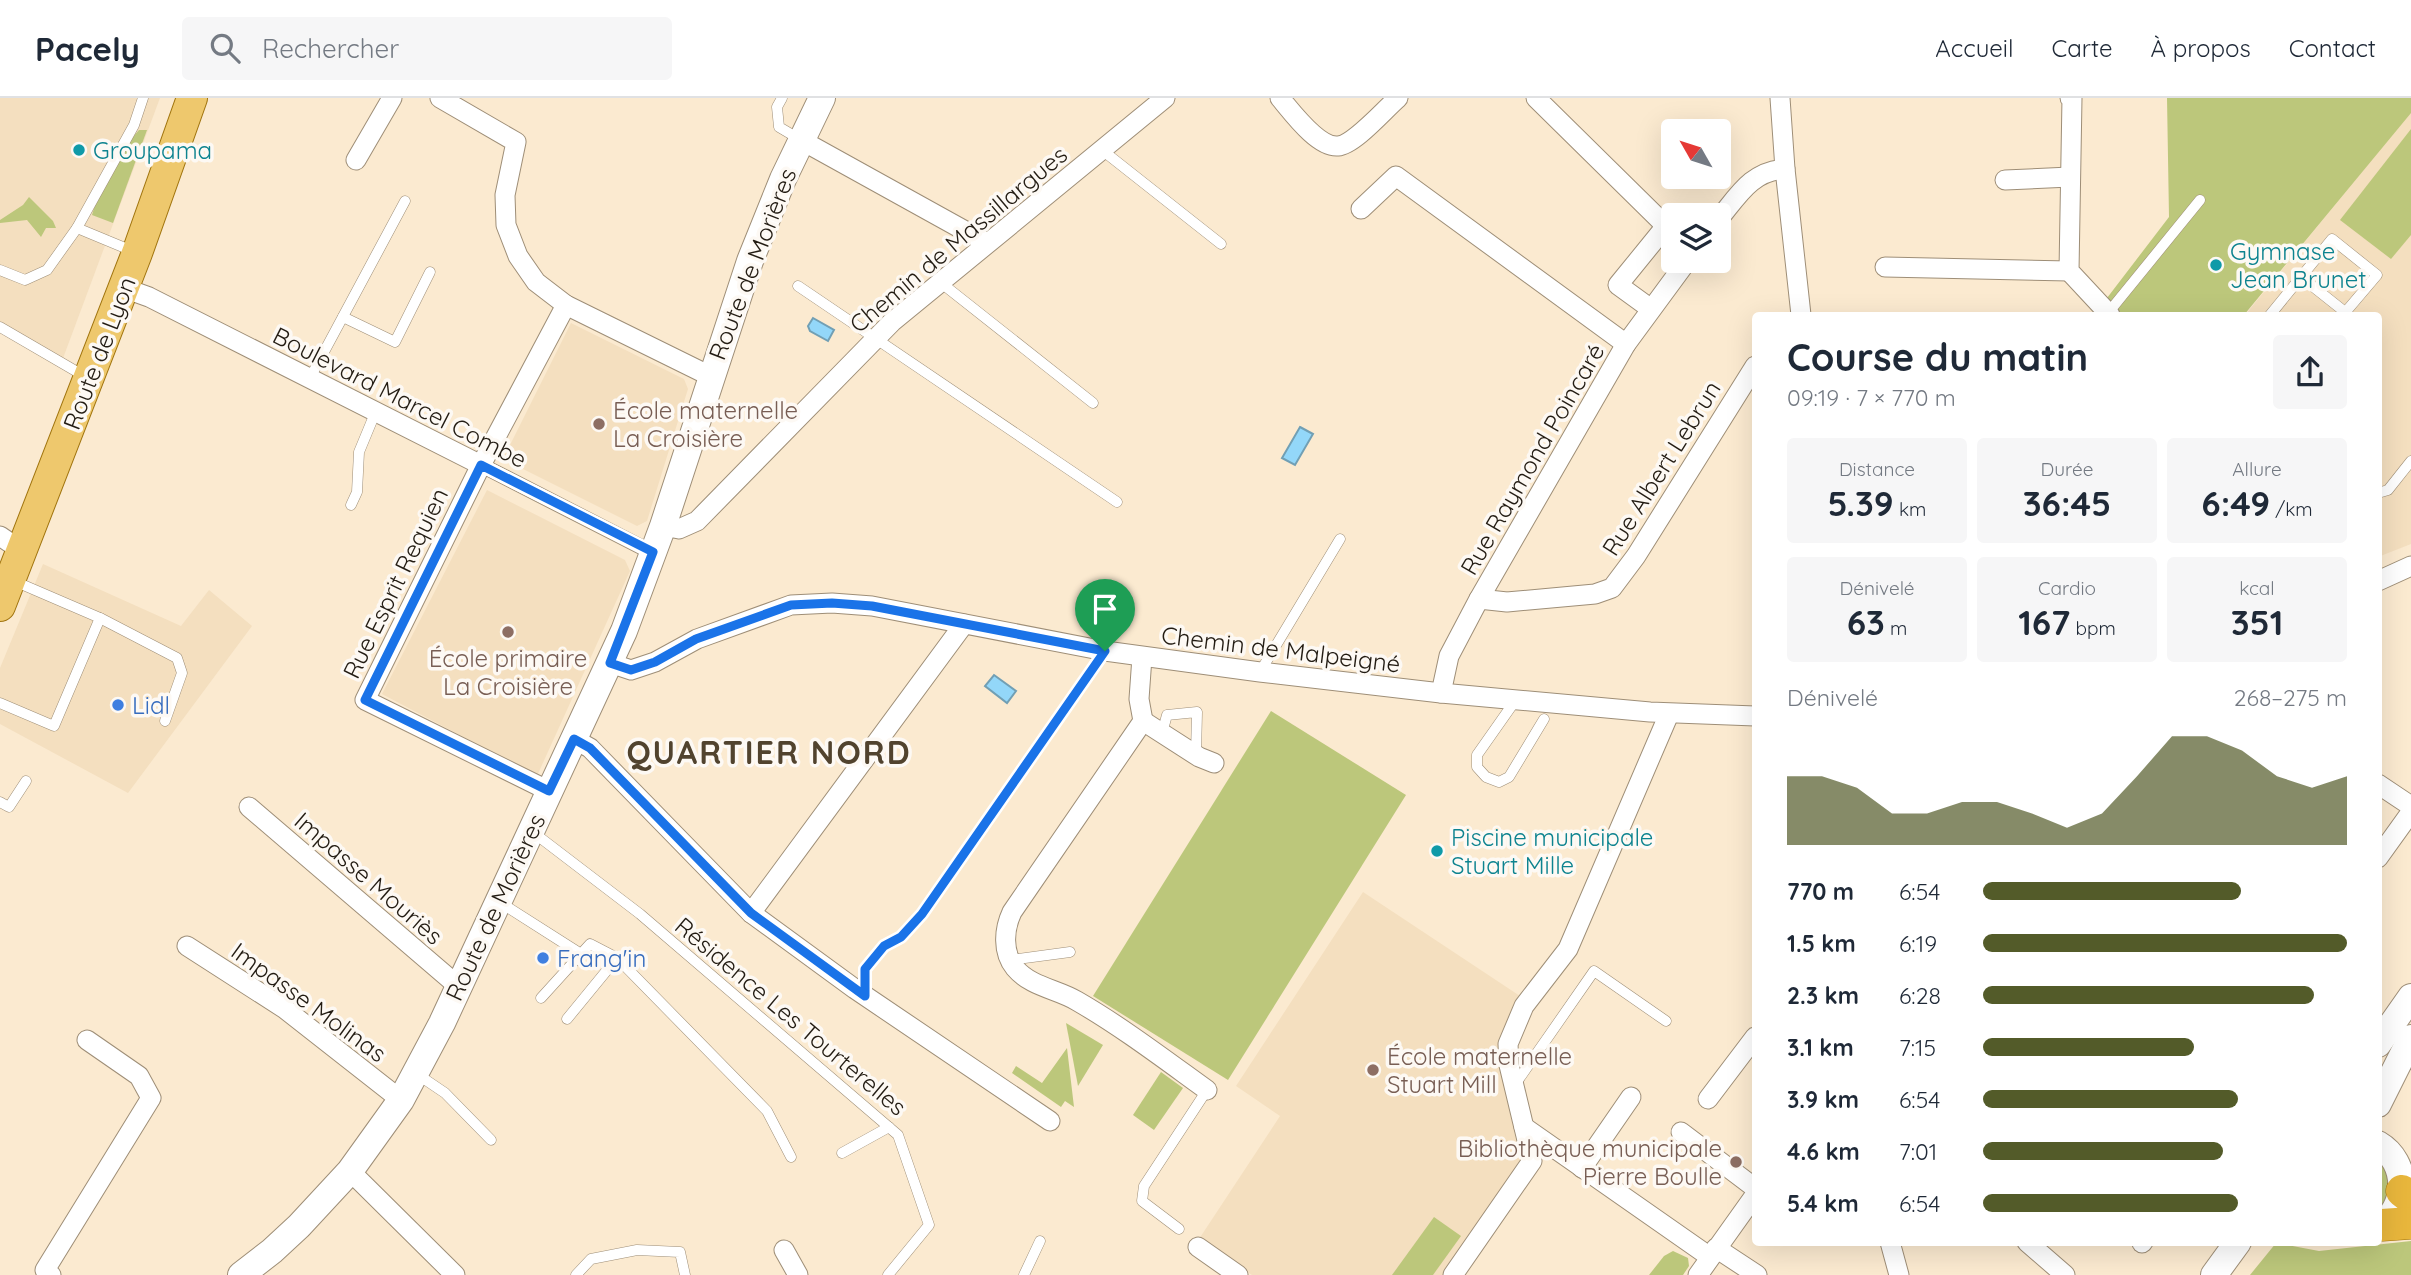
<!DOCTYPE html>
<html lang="fr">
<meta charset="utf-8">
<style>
:root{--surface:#fff;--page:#f6f6f7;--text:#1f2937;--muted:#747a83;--line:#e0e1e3;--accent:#535b29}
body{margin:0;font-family:Quicksand,sans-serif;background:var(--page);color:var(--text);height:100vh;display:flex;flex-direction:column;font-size:26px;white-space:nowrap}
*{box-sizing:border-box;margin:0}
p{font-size:23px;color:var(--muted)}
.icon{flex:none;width:38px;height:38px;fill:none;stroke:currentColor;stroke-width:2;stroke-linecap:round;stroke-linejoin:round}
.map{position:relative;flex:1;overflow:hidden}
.side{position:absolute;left:1752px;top:214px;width:630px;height:934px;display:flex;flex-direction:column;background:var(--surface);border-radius:7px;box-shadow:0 7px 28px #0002}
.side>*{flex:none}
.needle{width:46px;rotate:309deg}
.buttons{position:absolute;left:1661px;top:21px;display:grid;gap:14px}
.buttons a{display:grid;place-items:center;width:70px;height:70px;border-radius:7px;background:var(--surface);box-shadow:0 7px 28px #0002;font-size:35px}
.pin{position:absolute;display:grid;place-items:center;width:60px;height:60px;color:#fff;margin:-72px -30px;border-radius:50% 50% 50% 0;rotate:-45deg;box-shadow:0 0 7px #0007}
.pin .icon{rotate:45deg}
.round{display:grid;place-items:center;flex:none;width:74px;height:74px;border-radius:7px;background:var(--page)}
.head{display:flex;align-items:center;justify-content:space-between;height:119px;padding:0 35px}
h1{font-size:38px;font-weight:700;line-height:52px}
.stats{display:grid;grid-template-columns:repeat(3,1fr);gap:10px;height:119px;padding:7px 35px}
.stats div{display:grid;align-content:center;border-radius:7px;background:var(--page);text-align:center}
.stats b{font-size:35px;font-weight:700}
.stats small{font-size:19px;font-weight:400}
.stats p{font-size:19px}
.chart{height:196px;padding:14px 35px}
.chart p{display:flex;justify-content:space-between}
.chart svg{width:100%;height:126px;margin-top:7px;fill:var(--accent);opacity:.7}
ul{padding:0 35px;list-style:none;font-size:23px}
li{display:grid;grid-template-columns:112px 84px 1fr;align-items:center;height:52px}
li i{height:18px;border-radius:9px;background:var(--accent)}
header{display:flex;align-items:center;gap:42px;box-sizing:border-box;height:98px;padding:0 35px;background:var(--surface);border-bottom:2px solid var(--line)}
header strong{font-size:33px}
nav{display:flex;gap:38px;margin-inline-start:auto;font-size:24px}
.search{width:490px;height:63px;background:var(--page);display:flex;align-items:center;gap:18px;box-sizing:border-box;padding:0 24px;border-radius:7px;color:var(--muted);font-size:26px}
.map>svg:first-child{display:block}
.built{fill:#f4dfbf}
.green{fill:#bcc77b}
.water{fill:#93d7f9;stroke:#719fb4;stroke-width:2}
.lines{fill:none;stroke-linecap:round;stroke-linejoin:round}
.service-casing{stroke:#9e8e77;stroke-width:11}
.pedestrian-casing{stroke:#9e8e77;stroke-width:16}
.minor-casing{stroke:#9e8e77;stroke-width:21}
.secondary-casing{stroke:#9e8e77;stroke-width:28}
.primary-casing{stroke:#a0740e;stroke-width:32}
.trunk-casing{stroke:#a0740e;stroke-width:33}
.service{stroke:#fff;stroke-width:10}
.pedestrian{stroke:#fff;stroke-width:14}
.minor{stroke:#fff;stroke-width:19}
.secondary{stroke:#fff;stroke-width:26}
.primary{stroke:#eec86d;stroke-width:30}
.trunk{stroke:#e8b63c;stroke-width:32}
.route-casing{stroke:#fff;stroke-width:14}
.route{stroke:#1a73e8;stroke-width:9}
.culture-dot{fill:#0f9aa8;stroke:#fdf9f4;stroke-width:2.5}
.education-dot{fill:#8d6e63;stroke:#fdf9f4;stroke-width:2.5}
.shop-dot{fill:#3f7fe0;stroke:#fdf9f4;stroke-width:2.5}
.labels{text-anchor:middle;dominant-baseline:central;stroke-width:7;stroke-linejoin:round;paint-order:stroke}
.culture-label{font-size:24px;fill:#0d838f;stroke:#fdf9f4;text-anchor:start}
.street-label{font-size:24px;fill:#231c13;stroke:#fdf9f4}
.education-label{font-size:24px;fill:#785e54;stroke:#fdf9f4;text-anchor:start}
.shop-label{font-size:24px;fill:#366cbe;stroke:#fdf9f4;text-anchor:start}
.district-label{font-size:32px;font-weight:bold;letter-spacing:2px;fill:#51432e;stroke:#fdf9f4}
</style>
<header>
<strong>Pacely</strong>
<div class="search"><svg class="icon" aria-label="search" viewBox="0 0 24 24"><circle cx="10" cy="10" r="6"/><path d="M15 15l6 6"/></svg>Rechercher</div>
<nav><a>Accueil</a><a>Carte</a><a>À propos</a><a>Contact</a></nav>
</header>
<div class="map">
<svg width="2411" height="1177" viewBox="0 0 2411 1177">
<rect width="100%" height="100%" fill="#fbead0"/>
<g class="built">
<polygon points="0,0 160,0 62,263 0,226"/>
<polygon points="2411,14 2411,446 2378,459 2378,217 2245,217"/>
<polygon points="571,225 684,281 688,291 647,423 637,428 503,361"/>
<polygon points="487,392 625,462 630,473 537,678 382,596"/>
<polygon points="43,466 181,528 209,492 252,528 128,695 0,626 0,570"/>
<polygon points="1363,794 1520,898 1497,956 1521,1065 1443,1177 1252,1177 1199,1141 1280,1018 1236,988"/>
</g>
<g class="green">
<polygon points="2167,0 2411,0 2411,15 2244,217 2123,217 2107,200 2169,119"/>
<polygon points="2411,31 2411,137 2391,161 2340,122"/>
<polygon points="139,32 147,32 113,125 92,117 95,107 132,40"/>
<polygon points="29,99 53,123 56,130 46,130 41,139 27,122 0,125 0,122 23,107"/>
<polygon points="1271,613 1406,697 1228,982 1093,898"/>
<polygon points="1066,925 1103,947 1078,988"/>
<polygon points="1067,950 1074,1009 1065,1003 1061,1009 1012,975 1016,968 1042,985"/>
<polygon points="1161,974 1183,990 1154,1032 1133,1017"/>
<path d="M2378,1061C2392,1078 2391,1096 2378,1113Z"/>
<polygon points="1434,1119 1461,1138 1433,1177 1392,1177"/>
<polygon points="2411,1143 2411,1177 2250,1177 2276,1145 2319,1153"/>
<polygon points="1673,1153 1688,1160 1689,1168 1683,1177 1649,1177 1664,1158"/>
</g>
<g class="water">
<polygon points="813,220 834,232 828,243 810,233 808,228"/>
<polygon points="1300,329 1313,336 1295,367 1282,360"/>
<polygon points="994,577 1016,593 1007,605 985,588"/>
</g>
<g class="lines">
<g class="service-casing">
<g id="service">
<polyline points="782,0 777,9 779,29 801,42"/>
<polyline points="1102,52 1221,146"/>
<polyline points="77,130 135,154"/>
<polyline points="0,172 25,182 47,172 77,130 134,27 143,0"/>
<polyline points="2301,179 2345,214"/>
<polyline points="940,184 1093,305"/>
<polyline points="798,188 1117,404"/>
<polyline points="2108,215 2200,102"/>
<polyline points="2270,217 2332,141 2377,177 2343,217"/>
<polyline points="343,219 395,244 430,174"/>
<polyline points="0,229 86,279"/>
<polyline points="310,280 405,103"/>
<polyline points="2378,395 2388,392 2411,363"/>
<polyline points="351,407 357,394 359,354 376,313"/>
<polyline points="100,520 177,560 182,575 165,623"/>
<polyline points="1260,574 1340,441"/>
<polyline points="1515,603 1477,657 1477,669 1486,679 1499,684 1509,679 1544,621"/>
<polyline points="0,605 54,628 100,520 14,483"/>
<polyline points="1162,635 1167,617 1197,614 1196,656"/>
<polyline points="0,704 9,709 26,683"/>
<polyline points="534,735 640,816 898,1037 929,1127 888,1177"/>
<polyline points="501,805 581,856"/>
<polyline points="1011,862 1070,854"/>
<polyline points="865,897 865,871 884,848 900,839 922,816 1105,553"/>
<polyline points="541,900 590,846 617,860 767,1013 791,1059"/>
<polyline points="567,921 617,860"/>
<polyline points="417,976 445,995 491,1042"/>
<polyline points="1514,988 1594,873 1666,923"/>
<polyline points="842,1055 889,1029"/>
<polyline points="1179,1131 1142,1103 1144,1088 1207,992"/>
<polyline points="576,1177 591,1161 637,1152 680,1154 685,1177"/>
<polyline points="1024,1177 1040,1143"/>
</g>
</g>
<g class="pedestrian-casing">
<polyline id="pedestrian" points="481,367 653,455"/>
</g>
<g class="minor-casing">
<g id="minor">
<polyline points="440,0 516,44 505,97 506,127 518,158 536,184 566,207 710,278"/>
<path d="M1280,0C1292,14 1318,50 1338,48C1354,47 1385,11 1398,0"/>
<polyline points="1536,0 1666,128 1618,187 1651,211"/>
<polyline points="1780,0 1785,71 1801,217"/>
<polyline points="2070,0 2072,0 2069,173 2110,217"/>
<polyline points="801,42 987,145"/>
<polyline points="356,62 392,0"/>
<polyline points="2005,82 2070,79"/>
<polyline points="1361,111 1396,78 1626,246"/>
<path d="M1718,122C1738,98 1751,73 1785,71"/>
<polyline points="1885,169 2069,173"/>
<polyline points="124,190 149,199 481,367"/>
<polyline points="663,428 679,431 697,423 892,224 1165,0"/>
<polyline points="0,438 22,453"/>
<polyline points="2378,483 2411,468"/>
<polyline points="1479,501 1507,504 1595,496 1612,490 1636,458 1755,268"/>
<path d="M1142,559L1139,601L1143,623L1012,814C1004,831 1002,854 1015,870C1031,889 1057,891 1077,903C1122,929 1164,961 1207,992"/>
<polyline points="610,565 631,572 655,564 697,541 791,507 832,505 872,508 1105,553 1260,574 1441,595 1650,614 1755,618"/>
<polyline points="1441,595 1449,558 1479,501 1626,246 1687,163"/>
<polyline points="1143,623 1199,659 1214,665"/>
<polyline points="574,641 590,650 751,815 855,891 1050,1023"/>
<polyline points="2378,686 2411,708"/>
<polyline points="549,693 365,602 481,367 566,207"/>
<polyline points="249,709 458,888"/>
<polyline points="2378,760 2411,714"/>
<polyline points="751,815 964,526"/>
<polyline points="187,848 285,911 401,1002"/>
<polyline points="1708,1001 1755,939"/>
<polyline points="1524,1029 1710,1159"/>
<polyline points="1681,1034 1755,1090"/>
<polyline points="1582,1070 1631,999"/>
<polyline points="350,1073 455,1177"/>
<polyline points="1890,1144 1899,1177"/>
<polyline points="2027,1144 2065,1177"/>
<polyline points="2142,1145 2143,1144"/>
<polyline points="1198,1149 1238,1177"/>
<polyline points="1716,1150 1757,1177"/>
<polyline points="784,1152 798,1177"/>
<polyline points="51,1177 45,1172 151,1000 139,978 87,942"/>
<polyline points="1453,1177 1532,1063 1509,967 1508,946 1524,908 1568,851 1669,616"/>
<polyline points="1698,1177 1755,1097"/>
</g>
</g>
<g class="secondary-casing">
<g id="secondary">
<polyline points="2378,946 2411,899"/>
<polyline points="2378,1006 2411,940"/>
<path d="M2378,1046C2409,1064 2409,1110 2378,1129"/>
<polyline points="241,1177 272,1153 299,1128 350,1073 401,1002 442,925 624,533 663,428 750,163 783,81 822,0"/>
<polyline points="2214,1177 2238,1144"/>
</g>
</g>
<g class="primary-casing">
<polyline id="primary" points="0,508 137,155 192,0"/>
</g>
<g class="trunk-casing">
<g id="trunk">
<polyline points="2402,1093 2411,1100"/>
<polyline points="2382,1127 2411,1125"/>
</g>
</g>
<use href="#service" class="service"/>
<use href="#pedestrian" class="pedestrian"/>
<use href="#minor" class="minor"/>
<use href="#secondary" class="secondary"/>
<use href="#primary" class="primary"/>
<use href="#trunk" class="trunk"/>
</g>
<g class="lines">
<g class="route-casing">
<polygon id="route" points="481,367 653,454 610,565 631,572 655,564 696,541 791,507 832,505 872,508 1105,553 922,816 901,839 884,848 865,871 865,898 751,815 590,650 574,641 549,693 365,602"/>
</g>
<use href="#route" class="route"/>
</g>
<g class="culture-dot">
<circle cx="79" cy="52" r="7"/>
<circle cx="2216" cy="167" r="7"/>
<circle cx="1437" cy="753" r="7"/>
</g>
<g class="education-dot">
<circle cx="599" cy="326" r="7"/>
<circle cx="508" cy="534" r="7"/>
<circle cx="1373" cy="972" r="7"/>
<circle cx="1736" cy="1064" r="7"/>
</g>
<g class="shop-dot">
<circle cx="118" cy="607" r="7"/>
<circle cx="543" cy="860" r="7"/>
</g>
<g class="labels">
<g class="culture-label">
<text x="93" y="52">Groupama</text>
<text x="2230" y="153">Gymnase<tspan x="2230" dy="28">Jean Brunet</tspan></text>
<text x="1451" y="739">Piscine municipale<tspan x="1451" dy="28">Stuart Mille</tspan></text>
</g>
<g class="street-label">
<text transform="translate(958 141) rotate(-40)">Chemin de Massillargues</text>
<text transform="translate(752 166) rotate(-69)">Route de Morières</text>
<text transform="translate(99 255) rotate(-69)">Route de Lyon</text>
<text transform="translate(400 299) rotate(27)">Boulevard Marcel Combe</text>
<text transform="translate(1532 361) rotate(-60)">Rue Raymond Poincaré</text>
<text transform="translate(1661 370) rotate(-58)">Rue Albert Lebrun</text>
<text transform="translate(395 485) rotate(-64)">Rue Esprit Requien</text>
<text transform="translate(1281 551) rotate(7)">Chemin de Malpeigné</text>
<text transform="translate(369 780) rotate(41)">Impasse Mouriès</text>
<text transform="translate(495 809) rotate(-65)">Route de Morières</text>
<text transform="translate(309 904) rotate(36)">Impasse Molinas</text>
<text transform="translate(791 918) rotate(40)">Résidence Les Tourterelles</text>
</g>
<g class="education-label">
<text x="613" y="312">École maternelle<tspan x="613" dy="28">La Croisière</tspan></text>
<text x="508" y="560" text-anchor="middle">École primaire<tspan x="508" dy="28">La Croisière</tspan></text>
<text x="1387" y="958">École maternelle<tspan x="1387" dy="28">Stuart Mill</tspan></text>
<text x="1722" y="1050" text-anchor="end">Bibliothèque municipale<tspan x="1722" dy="28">Pierre Boulle</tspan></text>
</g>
<g class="shop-label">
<text x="132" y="607">Lidl</text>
<text x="557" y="860">Frang'in</text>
</g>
<g class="district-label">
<text x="769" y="654">QUARTIER NORD</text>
</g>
</g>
</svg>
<div class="buttons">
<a><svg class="needle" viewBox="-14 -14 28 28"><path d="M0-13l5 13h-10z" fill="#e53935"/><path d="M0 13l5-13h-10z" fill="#747a83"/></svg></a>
<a><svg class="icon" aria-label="layers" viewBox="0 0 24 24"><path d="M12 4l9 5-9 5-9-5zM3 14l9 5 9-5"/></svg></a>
</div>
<div class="pin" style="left:1105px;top:553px;background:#1e9e55"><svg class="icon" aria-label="arrive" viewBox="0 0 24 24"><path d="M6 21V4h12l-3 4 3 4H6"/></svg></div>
<section class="side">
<div class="head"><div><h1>Course du matin</h1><p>09:19 · 7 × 770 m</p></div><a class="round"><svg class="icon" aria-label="share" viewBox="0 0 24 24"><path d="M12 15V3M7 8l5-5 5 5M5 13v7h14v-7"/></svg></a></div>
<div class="stats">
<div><p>Distance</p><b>5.39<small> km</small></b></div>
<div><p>Durée</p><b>36:45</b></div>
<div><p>Allure</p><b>6:49<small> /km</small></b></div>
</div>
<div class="stats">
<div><p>Dénivelé</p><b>63<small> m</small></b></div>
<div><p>Cardio</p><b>167<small> bpm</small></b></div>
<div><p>kcal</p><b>351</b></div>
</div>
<div class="chart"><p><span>Dénivelé</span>268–275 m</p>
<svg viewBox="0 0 160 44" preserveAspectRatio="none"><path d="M0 44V20L10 20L20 24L30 33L40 33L50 29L60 29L70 33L80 38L90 33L100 20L110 6L120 6L130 11L140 20L150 24L160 20V44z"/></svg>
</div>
<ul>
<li><b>770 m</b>6:54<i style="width:71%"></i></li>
<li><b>1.5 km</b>6:19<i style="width:100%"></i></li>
<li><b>2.3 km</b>6:28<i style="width:91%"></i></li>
<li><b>3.1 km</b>7:15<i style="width:58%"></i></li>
<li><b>3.9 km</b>6:54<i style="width:70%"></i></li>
<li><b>4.6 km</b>7:01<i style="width:66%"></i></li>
<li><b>5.4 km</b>6:54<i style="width:70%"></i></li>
</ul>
</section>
</div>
